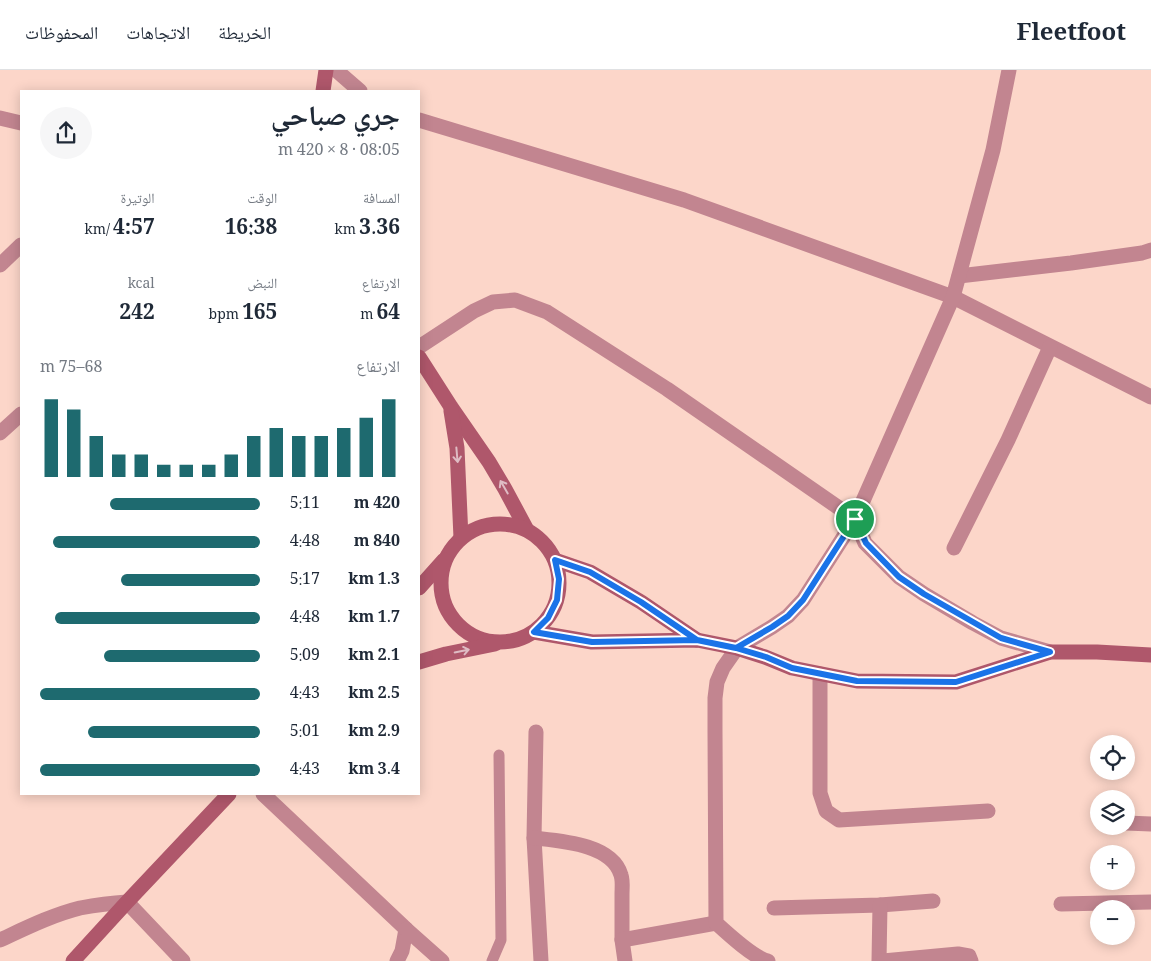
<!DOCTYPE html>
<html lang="ar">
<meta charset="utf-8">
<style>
:root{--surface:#fff;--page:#f6f6f7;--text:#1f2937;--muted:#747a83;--line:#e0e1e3;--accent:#1e6a6f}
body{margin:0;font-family:Georgia,"Noto Naskh Arabic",serif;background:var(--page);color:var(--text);direction:rtl;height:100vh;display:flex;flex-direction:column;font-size:19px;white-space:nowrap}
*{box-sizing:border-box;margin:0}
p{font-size:16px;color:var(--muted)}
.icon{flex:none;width:28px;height:28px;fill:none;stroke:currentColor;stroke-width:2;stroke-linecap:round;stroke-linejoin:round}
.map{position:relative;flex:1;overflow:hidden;direction:ltr}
.side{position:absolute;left:20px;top:20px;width:400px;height:705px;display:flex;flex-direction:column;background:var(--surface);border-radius:0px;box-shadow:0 2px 12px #0003;direction:rtl}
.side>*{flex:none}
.controls{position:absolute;left:1090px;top:665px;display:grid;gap:10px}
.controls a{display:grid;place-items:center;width:45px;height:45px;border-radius:50%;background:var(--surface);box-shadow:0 2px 12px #0003;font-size:25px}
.pin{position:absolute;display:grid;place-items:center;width:42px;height:42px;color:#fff;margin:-21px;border:2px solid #fff;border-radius:50%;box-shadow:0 1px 5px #0007}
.round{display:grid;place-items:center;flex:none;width:52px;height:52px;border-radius:26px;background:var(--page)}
.summary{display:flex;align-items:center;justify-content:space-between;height:85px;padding:0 20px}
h1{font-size:28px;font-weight:700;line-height:38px}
.figures{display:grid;grid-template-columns:repeat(3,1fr);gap:8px;height:85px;padding:5px 20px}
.figures div{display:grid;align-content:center}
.figures b{font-size:21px;font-weight:700}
.figures small{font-size:14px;font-weight:400}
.figures p{font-size:14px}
.chart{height:140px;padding:10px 20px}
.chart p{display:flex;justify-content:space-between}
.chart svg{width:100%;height:90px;margin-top:5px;stroke:var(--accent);stroke-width:6}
ul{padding:0 20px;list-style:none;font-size:16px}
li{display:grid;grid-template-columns:80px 60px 1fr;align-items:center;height:38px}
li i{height:12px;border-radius:6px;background:var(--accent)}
header{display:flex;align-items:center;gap:30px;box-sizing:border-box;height:70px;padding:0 25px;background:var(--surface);border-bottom:1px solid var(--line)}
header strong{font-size:24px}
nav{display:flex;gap:28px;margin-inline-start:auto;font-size:18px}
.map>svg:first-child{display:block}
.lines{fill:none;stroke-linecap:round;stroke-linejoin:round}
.lane{stroke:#c28590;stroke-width:11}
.street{stroke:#c28590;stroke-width:15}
.secondary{stroke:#af576b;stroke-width:15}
.oneway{stroke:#dfbcc4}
.route-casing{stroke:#fff;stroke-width:10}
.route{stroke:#1a73e8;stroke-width:6}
</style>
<header>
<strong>Fleetfoot</strong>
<nav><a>الخريطة</a><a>الاتجاهات</a><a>المحفوظات</a></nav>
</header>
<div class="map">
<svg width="1151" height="891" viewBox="0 0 1151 891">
<rect width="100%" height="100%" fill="#fcd6c9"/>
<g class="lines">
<polyline class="lane" points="492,891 501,870 499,685"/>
<g class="street">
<polyline points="336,0 360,21"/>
<polyline points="0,48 21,53"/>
<polyline points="419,50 684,130 953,227 1151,327"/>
<polyline points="0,195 21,175"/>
<polyline points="959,206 1071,193 1142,183 1151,180"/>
<polyline points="419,277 474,241 493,232 515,230 547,242 667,319 855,449 865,473 899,507 924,524 973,553 1001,568 1050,582"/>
<polyline points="0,363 21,344"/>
<polyline points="954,478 1008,370 1050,277"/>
<polyline points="820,604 820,723 826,741 839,750 988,741"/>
<polyline points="536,662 534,768 541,891"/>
<polyline points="263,724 406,859 402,881 397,891"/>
<polyline points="1126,753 1151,754"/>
<path d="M534,768C561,771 612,774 621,805C623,811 622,818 622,824C622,840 622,855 622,870"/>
<polyline points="1061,834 1151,832"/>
<polyline points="774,838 880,835 933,831"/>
<polyline points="406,859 442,891"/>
<path d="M0,870C26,858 52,845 80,838C96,835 111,833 127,832L183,891"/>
<polyline points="625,891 622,870 716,853"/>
<path d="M768,891C754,888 728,864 716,853L715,660V628L717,612L723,598L737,578L772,557L788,546L803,530L855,449L953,227L993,80L1009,0"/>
<polyline points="879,891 880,835"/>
<polyline points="883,891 958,884 969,886 971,891"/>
</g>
<g class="secondary">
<polyline points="323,21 326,0"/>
<polyline points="419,287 451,337 489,392 505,419 527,460"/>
<polyline points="451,341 457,378 461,468"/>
<circle cx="500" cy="513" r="59"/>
<polyline points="555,490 590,502 641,532 697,570"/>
<polyline points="419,518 444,490"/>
<polyline points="534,562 592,572 697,570 737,578 765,587 792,598 857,611 956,612 1050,582 1097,582 1151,585"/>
<polyline points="419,592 446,584 495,574"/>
<polyline points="73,891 127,832 229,724"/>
</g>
</g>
<defs><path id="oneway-shaft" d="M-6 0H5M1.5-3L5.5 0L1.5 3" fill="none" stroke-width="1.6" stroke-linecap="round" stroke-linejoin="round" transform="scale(1.25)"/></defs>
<g class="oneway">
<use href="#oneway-shaft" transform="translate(457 385) rotate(85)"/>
<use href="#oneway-shaft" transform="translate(504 417) rotate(-120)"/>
<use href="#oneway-shaft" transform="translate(462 581) rotate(-11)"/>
</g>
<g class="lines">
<g class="route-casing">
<polyline id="route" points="855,449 803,530 788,546 772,557 736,578 697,570 641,532 590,502 555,490 559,509 557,530 548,548 534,562 592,572 697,570 736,578 766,587 792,598 857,611 956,612 1050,582 1001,568 924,524 899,507 866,473 855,449"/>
</g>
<use href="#route" class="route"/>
</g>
</svg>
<div class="controls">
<a><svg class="icon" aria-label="locate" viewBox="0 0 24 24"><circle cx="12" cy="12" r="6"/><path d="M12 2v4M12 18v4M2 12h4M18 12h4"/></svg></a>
<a><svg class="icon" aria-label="layers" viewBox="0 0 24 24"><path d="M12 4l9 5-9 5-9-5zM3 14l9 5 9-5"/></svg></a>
<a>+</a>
<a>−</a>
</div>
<div class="pin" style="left:855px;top:449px;background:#1e9e55"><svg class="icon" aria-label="arrive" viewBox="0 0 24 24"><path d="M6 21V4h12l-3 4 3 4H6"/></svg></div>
<section class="side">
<div class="summary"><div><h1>جري صباحي</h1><p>08:05 · 8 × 420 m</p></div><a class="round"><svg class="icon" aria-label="share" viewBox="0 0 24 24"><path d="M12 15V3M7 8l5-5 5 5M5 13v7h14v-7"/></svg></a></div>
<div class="figures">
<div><p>المسافة</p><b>3.36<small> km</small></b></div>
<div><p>الوقت</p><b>16:38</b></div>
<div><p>الوتيرة</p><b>4:57<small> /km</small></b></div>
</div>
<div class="figures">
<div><p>الارتفاع</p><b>64<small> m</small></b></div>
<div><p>النبض</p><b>165<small> bpm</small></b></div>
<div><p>kcal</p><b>242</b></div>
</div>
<div class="chart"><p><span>الارتفاع</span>68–75 m</p>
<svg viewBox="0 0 160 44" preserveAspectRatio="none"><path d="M5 44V6M15 44V11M25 44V24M35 44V33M45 44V33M55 44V38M65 44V38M75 44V38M85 44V33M95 44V24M105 44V20M115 44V24M125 44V24M135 44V20M145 44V15M155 44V6"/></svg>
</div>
<ul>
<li><b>420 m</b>5:11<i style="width:68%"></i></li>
<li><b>840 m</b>4:48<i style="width:94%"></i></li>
<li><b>1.3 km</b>5:17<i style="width:63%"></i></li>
<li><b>1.7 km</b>4:48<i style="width:93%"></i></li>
<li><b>2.1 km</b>5:09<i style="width:71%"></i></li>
<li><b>2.5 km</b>4:43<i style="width:100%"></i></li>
<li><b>2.9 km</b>5:01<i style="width:78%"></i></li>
<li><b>3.4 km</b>4:43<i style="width:100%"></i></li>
</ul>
</section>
</div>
